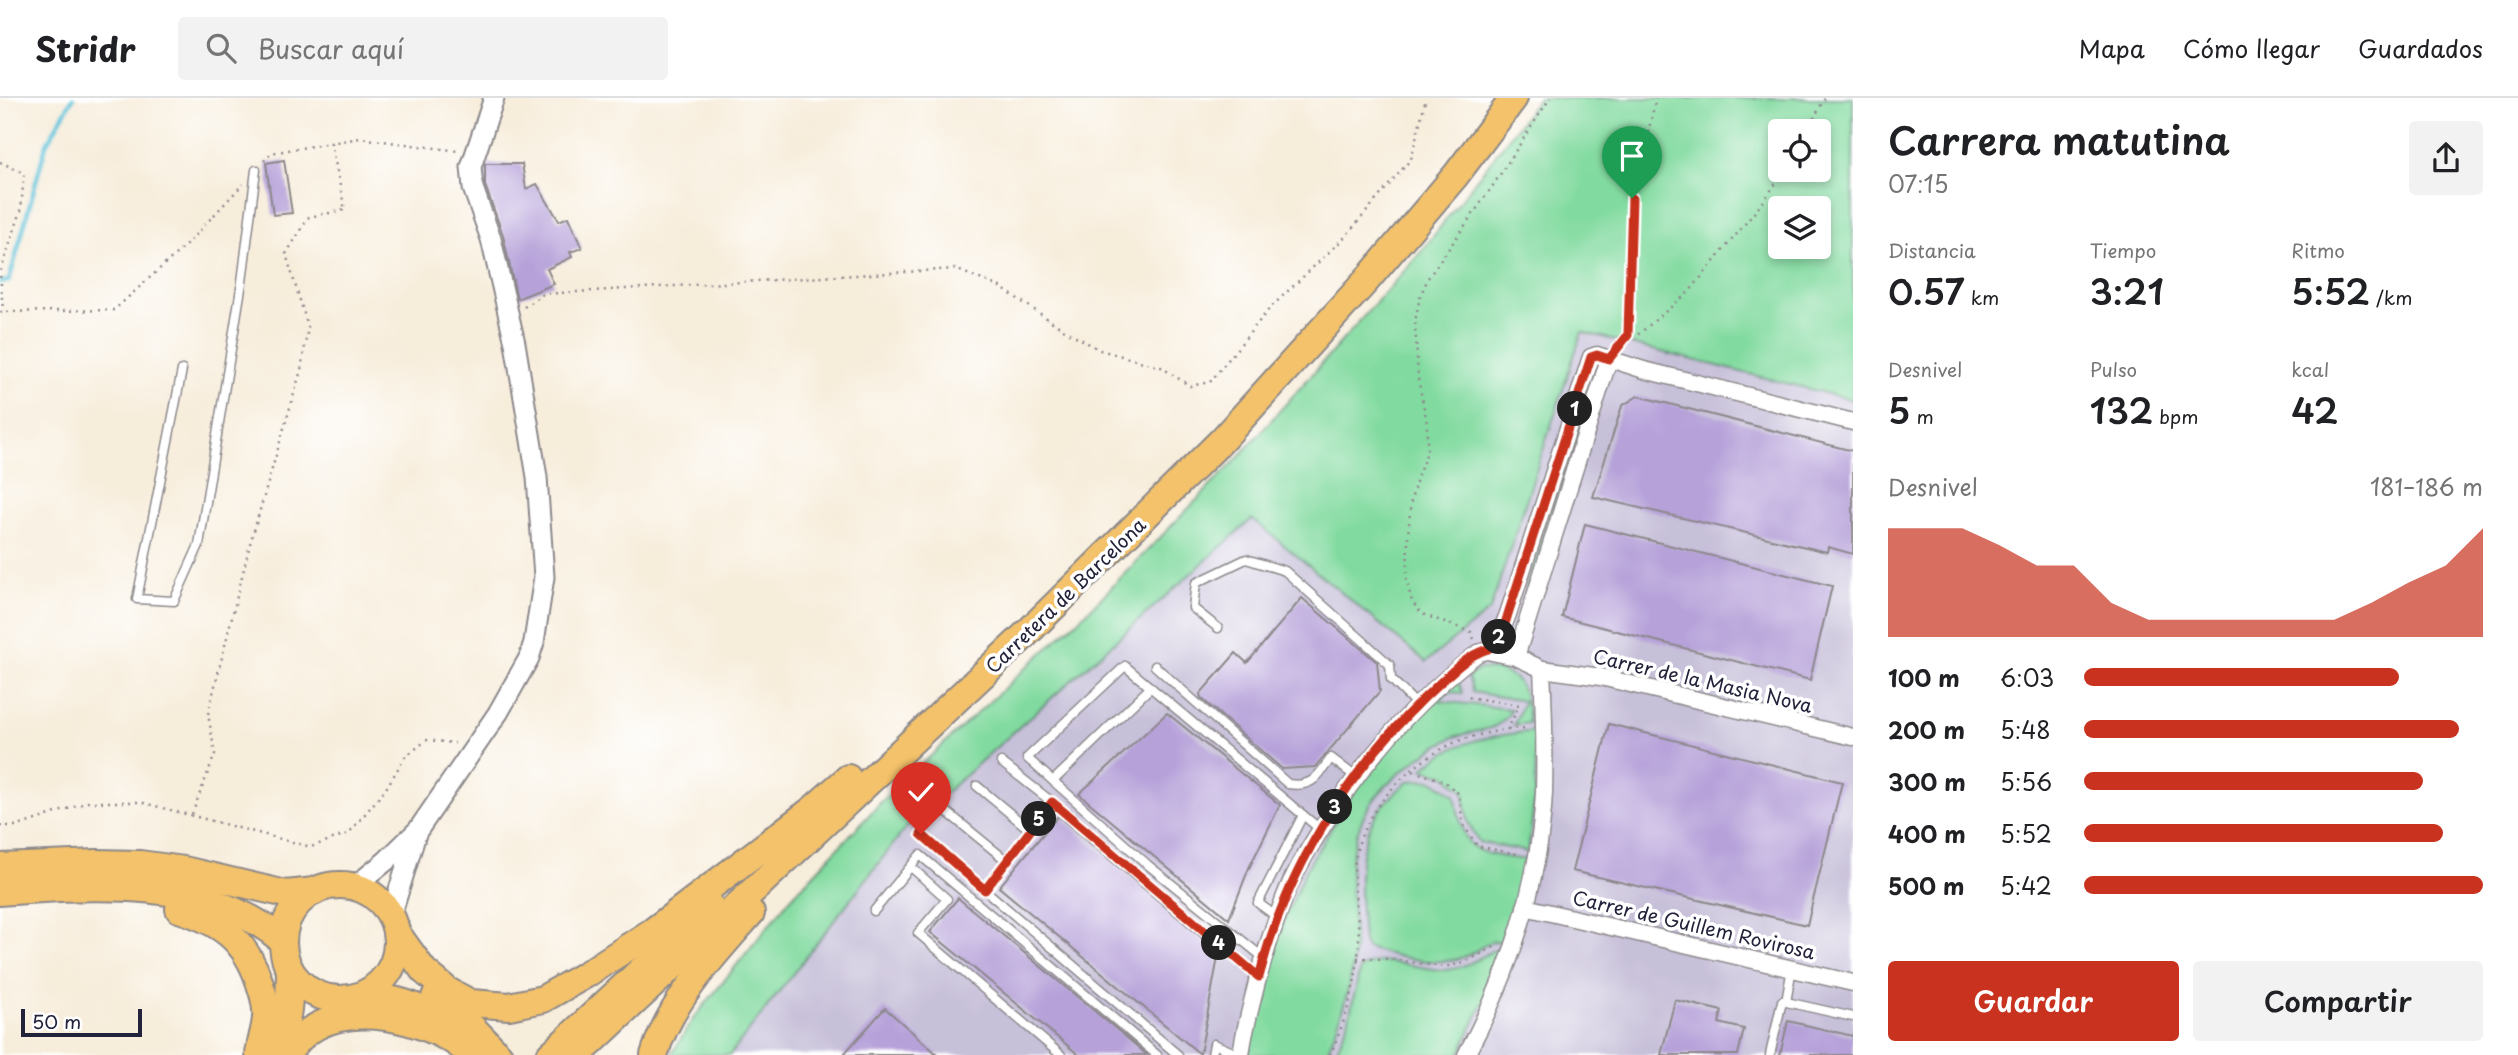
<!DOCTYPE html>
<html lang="es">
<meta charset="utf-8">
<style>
:root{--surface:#fff;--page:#f2f2f2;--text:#202124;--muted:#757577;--line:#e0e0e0;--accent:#c8321e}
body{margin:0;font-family:"Playpen Sans",sans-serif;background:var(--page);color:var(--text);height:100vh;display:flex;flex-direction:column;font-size:26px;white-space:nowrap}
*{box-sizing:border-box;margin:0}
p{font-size:23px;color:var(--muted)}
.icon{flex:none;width:38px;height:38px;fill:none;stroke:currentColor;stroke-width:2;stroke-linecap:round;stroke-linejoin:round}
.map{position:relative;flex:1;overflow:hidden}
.drawer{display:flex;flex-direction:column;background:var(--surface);width:665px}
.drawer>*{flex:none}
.tools{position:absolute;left:1768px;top:21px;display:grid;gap:14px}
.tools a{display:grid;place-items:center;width:63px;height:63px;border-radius:7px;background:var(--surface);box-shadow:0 4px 10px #0003;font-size:35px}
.scale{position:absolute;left:21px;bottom:18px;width:121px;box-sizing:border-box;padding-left:7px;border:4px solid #22223b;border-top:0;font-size:19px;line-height:24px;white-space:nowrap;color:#22223b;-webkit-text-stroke:5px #fff;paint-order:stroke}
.pin{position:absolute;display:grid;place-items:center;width:60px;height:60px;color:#fff;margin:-72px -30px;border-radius:50% 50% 50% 0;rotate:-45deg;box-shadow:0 0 7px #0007}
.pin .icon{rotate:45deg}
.km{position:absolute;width:35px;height:35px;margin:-18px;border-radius:50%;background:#222;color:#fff;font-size:19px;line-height:35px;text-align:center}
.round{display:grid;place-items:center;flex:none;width:74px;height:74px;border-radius:7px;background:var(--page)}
.head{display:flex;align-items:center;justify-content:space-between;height:119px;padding:0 35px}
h1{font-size:38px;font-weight:600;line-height:52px}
.metrics{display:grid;grid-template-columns:repeat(3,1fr);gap:10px;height:119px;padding:7px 35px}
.metrics div{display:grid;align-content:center}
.metrics b{font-size:35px;font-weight:600}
.metrics small{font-size:19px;font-weight:400}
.metrics p{font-size:19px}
.chart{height:196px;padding:14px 35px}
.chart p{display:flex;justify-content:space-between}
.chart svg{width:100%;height:126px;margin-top:7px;fill:var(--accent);opacity:.7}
.button{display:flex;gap:14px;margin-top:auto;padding:14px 35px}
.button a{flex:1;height:80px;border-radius:7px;background:var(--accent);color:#fff;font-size:28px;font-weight:600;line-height:80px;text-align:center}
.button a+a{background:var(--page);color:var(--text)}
ul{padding:0 35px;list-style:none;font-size:23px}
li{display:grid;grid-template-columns:112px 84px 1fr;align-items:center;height:52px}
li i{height:18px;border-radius:9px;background:var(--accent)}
header{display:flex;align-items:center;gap:42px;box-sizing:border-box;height:98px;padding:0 35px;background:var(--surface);border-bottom:2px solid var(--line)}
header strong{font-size:33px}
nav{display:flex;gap:38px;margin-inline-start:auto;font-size:24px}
.search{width:490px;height:63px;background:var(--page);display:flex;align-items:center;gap:18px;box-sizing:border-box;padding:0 24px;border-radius:7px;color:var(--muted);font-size:26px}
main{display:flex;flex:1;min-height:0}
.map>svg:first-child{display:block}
.industrial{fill:#c7c0d9}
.green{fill:#81da9f;stroke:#527e6d;stroke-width:2;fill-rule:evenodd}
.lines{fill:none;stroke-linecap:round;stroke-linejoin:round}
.stream{stroke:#5ec4db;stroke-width:4.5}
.building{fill:#b6a1d9}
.service-casing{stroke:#8c888b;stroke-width:11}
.minor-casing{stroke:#8c888b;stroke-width:19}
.tertiary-casing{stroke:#8c888b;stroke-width:23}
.trunk-casing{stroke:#8c888b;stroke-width:30}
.path{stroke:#8c888b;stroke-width:2.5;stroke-dasharray:2 5;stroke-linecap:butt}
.service{stroke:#fff;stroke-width:8}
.minor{stroke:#fff;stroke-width:16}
.tertiary{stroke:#fff;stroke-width:19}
.trunk{stroke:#f3c26a;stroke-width:26}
.route-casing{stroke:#fff;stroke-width:14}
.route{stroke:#c8321e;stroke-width:9}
.labels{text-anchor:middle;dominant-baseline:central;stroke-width:7;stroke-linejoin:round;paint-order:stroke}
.street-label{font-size:19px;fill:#22223b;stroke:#fff}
</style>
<header>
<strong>Stridr</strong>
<div class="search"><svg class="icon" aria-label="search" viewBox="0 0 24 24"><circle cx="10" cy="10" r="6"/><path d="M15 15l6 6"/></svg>Buscar aquí</div>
<nav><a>Mapa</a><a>Cómo llegar</a><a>Guardados</a></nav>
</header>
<main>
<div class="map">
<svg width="1853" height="957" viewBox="0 0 1853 957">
<rect width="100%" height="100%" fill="#fff"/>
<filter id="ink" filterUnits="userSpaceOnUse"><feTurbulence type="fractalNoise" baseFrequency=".0143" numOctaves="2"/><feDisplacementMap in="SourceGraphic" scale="14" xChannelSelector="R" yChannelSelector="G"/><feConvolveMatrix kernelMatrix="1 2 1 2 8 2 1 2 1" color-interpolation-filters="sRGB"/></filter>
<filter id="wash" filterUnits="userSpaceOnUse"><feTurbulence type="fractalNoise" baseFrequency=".00686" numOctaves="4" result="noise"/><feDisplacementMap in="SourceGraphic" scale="28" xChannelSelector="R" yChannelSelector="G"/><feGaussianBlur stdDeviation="1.57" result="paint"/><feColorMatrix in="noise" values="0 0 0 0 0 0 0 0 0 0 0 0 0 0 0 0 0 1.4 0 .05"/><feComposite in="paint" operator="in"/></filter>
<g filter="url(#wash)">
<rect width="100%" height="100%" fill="#f7eddb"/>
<polygon class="industrial" points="1582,234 1853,302 1853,957 730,957 905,731 1252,421 1426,564 1490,512"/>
<g class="green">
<path d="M1539,0H1853V302L1582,234L1490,512L1426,564L1252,421L905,731L730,957H671L693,921L790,801L885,700L1091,510L1235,363L1421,154ZM1780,33H1818V72H1780ZM1780,110H1818V149H1780Z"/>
<polygon points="1583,307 1588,309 1531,489 1526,488"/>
<path d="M1480,571C1520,570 1526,590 1529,625L1514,627L1524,603L1473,594L1468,579Z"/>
<path d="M1457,580L1463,596L1450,593L1440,603L1511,611C1501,636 1473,631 1452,640C1424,653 1382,686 1367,712C1339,764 1356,802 1354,854C1352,890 1339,924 1326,957H1249L1251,936L1284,822L1305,773L1354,693L1393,643Z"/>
<path d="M1536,633L1535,701L1528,754L1479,744L1468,724L1463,692L1444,677L1423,671C1452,642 1496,637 1536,633Z"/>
<path d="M1431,682L1455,697C1465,756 1470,754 1527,762L1507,845C1487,838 1479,855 1461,860C1433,869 1395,858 1367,850L1363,844C1361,805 1354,761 1372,724C1380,708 1395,695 1408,683Z"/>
<path d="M1497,850L1505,853L1485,902L1459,957H1334L1348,925L1360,871C1381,853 1422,874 1447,872C1465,870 1481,859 1497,850Z"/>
</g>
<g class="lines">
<polyline class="stream" points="0,184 9,183 46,47 73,0"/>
</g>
<g id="blocks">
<g class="building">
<polygon points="284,62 292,115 273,117 266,65"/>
<polygon points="485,66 522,66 526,91 537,86 559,123 568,119 582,150 570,154 572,159 547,171 554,186 517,201 503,137 485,87"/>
<polygon points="1638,298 1853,353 1853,456 1828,449 1827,454 1593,399 1622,308"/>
<polygon points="1585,426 1832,488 1810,582 1562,519"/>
<polygon points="1302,500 1377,564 1380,593 1315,669 1282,671 1201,600 1200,596 1236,555 1247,565"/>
<polygon points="1167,615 1280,707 1249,770 1229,821 1079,696"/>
<polygon points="1609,626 1842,684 1807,827 1572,773"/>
<polygon points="1058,718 1219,854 1200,956 999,789"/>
<polygon points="958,800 1127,940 1147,957 1079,957 930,834"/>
<polygon points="1675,902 1722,913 1719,925 1744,931 1738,957 1661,957"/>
<polygon points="885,910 938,957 843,957"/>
<polygon points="1788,923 1853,938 1853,957 1780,957"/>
</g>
</g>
</g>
<g filter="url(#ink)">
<use href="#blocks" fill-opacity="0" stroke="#8c888b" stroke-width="2"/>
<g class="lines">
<g class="service-casing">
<g id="service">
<polyline points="182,272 137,501 174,503 199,447 242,184 256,72"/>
<polyline points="1218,530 1193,510 1196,485 1246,461 1285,473 1390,567 1391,581 1417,607"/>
<path d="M1155,568L1288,686C1313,690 1318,678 1331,660L1356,679"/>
<polyline points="1001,664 1052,704"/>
<polyline points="1053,683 1151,589"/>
<polyline points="977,688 1030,732"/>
<polyline points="947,714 1007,763"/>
<polyline points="921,736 985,792"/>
<polyline points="911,769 947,801 918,835 1061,957"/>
<polyline points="874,813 920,757 1157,957"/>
<polyline points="1277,819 1258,805 1303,717"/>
<polyline points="1264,860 1148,767 1027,660 1125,568 1321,732"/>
<polyline points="1786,904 1792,870"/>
<polyline points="1178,957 985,792 1052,704 1259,879"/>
<polyline points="1212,957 1214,946 1240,957"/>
<polyline points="1770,957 1782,903 1853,919"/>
</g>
</g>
<g class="minor-casing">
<g id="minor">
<polyline points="1487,553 1497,543 1508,516 1591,259 1597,257 1644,272 1853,324"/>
<polyline points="1516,559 1609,261"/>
<polyline points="1525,809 1853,885"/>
<path d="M1241,957C1244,932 1251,909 1257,884C1265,856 1274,826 1285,798C1294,774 1309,750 1323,728C1365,661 1415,602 1478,555L1487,553L1516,559L1542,571L1601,579L1853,639"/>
<path d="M1466,957C1509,877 1540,785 1544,694C1545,653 1544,612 1542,571"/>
</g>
</g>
<g class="tertiary-casing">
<g id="tertiary">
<polyline points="354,789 386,763 418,732 498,615 529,560 534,544 544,479 537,379 515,245 491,141 473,90 471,69 494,0"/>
<polyline points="391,818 416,736"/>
</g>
</g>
<g class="trunk-casing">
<g id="trunk">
<polyline points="0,769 97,765 140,766 184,772 286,796 315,793"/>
<circle cx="340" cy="844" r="57"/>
<path d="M0,794C93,787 208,778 283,843"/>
<path d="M179,811C220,824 245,841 259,883C263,895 267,907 266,920C265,933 260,945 259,957"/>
<polyline points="396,834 424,873 448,893 471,905 509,908 543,901 585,877 653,833 813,711 848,680"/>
<path d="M359,898C387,899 410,904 434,918"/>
<polyline points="435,899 470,927 499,957"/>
<path d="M271,957C290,922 289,912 290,873"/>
<path d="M287,957C320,901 401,913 450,941C458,945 465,952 472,957"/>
<polyline points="550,957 710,808"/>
<polyline points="578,957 1024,538 1222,342 1366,183 1456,77 1514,0"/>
<path d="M654,957C671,902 714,857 751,815"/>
</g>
</g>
<g class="path">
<polyline points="1807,33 1825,0"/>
<polyline points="264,63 271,55 360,40 458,53"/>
<polyline points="0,64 24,75 21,113 0,175 3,213"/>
<polyline points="524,209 543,196 955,171 1000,189 1063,231 1100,252 1161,269 1190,288 1210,284 1270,210 1345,139 1411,61 1426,0"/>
<polyline points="0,214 114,212 186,147 243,86"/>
<polyline points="1620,247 1627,237 1632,101 1643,72 1648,35 1656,0"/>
<polyline points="1622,250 1689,194 1763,104 1785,72"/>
<polyline points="1474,541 1471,534 1422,516 1412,504 1407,484 1408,439 1411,402 1417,380 1427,354 1427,325 1418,280 1415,223 1420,199 1428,180 1492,89 1550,0"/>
<polyline points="1508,631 1529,630"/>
<polyline points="1413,673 1444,683 1459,696 1463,726 1477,748 1521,757"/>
<polyline points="192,716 215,656 208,616 250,446 301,272 308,229 286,156 309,119 345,112 331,45"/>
<polyline points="0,728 18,728 88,704 140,704 311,749 349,735 385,692 405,659 427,642 455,645"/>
<polyline points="1357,860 1390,861 1444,869 1463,865 1496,848"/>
<path d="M1330,957C1347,920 1359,878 1359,838C1358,813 1352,787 1355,762C1362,711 1414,660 1461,642C1476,637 1492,634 1508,631L1519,607L1468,599"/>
</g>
<use href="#service" class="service"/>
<use href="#minor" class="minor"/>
<use href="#tertiary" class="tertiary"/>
<use href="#trunk" class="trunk"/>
</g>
</g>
<g class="lines" filter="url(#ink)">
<g class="route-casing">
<path id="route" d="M921,736L985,792L1052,704L1259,879C1286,773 1346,676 1425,599C1437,588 1463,561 1478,555C1485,551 1489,553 1495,545C1502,538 1505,526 1508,516L1591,259L1597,257L1609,261L1628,237L1632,100"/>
</g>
<use href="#route" class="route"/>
</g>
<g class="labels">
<g class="street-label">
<text transform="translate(1065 497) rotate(-44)">Carretera de Barcelona</text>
<text transform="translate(1703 582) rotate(13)">Carrer de la Masia Nova</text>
<text transform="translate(1694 826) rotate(13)">Carrer de Guillem Rovirosa</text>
</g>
</g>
</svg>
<div class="tools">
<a><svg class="icon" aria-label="locate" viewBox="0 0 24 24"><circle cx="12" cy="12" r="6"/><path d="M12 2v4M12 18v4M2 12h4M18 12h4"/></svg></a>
<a><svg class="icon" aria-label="layers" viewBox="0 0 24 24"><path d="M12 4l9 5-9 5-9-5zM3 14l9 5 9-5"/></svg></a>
</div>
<div class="scale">50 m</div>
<div class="pin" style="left:1632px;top:100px;background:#1e9e55"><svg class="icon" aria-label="arrive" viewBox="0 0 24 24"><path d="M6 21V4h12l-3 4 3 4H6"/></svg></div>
<div class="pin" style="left:921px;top:736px;background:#d93025"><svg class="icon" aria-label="check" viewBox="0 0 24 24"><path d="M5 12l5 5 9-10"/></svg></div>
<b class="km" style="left:1575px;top:311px">1</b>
<b class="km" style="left:1499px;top:539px">2</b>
<b class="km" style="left:1335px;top:709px">3</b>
<b class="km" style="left:1219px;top:845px">4</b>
<b class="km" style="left:1039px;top:721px">5</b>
</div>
<section class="drawer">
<div class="head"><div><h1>Carrera matutina</h1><p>07:15</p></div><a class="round"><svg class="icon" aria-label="share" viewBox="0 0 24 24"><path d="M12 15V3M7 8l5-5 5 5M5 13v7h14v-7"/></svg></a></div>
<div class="metrics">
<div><p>Distancia</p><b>0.57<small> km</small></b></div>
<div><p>Tiempo</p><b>3:21</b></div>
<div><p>Ritmo</p><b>5:52<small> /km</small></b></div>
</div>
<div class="metrics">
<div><p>Desnivel</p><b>5<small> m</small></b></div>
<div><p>Pulso</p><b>132<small> bpm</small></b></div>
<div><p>kcal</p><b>42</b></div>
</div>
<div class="chart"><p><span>Desnivel</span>181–186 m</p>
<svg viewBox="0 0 160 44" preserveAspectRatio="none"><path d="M0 44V6L10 6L20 6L30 12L40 19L50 19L60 32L70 38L80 38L90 38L100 38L110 38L120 38L130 32L140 25L150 19L160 6V44z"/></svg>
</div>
<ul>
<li><b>100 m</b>6:03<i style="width:79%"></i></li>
<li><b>200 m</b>5:48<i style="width:94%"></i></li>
<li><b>300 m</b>5:56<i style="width:85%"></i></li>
<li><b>400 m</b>5:52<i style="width:90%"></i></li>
<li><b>500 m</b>5:42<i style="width:100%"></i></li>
</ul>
<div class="button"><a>Guardar</a><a>Compartir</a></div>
</section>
</main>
